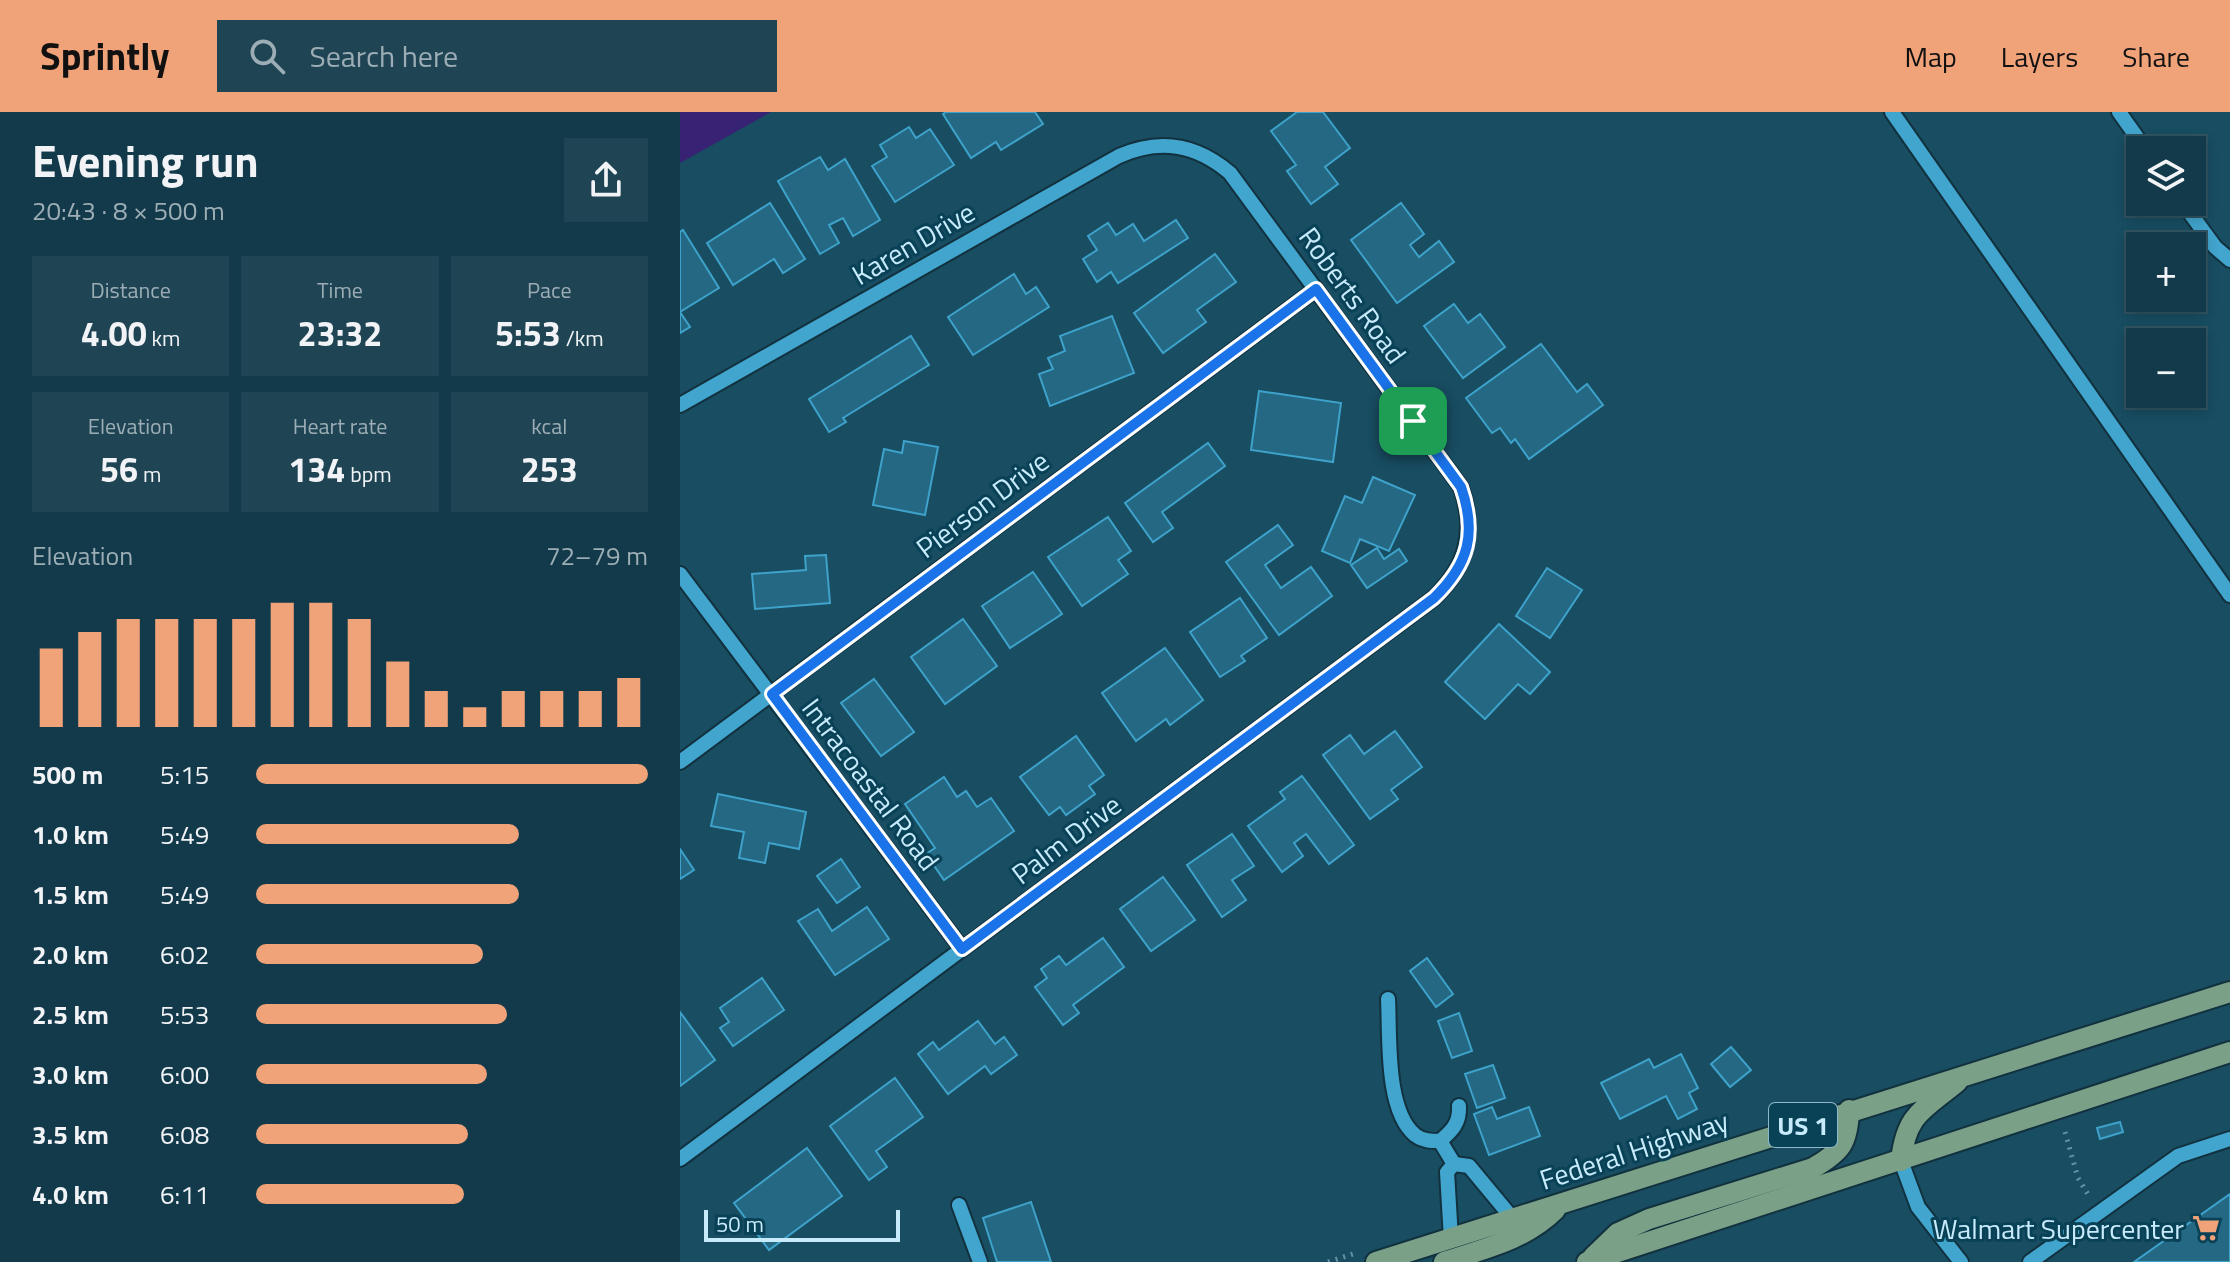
<!DOCTYPE html>
<meta charset="utf-8">
<style>
:root{--surface:#123a4a;--page:#1f4554;--text:#f1f3f6;--muted:#9cadb5;--line:#315462;--accent:#f0a279}
body{margin:0;font-family:"Titillium Web",sans-serif;background:var(--page);color:var(--text);height:100vh;display:flex;flex-direction:column;font-size:30px;white-space:nowrap}
*{box-sizing:border-box;margin:0}
p{font-size:26px;color:var(--muted)}
.icon{flex:none;width:44px;height:44px;fill:none;stroke:currentColor;stroke-width:2;stroke-linecap:round;stroke-linejoin:round}
.map{position:relative;flex:1;overflow:hidden}
.details{display:flex;flex-direction:column;background:var(--surface);width:680px}
.details>*{flex:none}
.fabs{position:absolute;left:1446px;top:24px;display:grid;gap:16px}
.fabs a{display:grid;place-items:center;width:80px;height:80px;border-radius:0px;background:var(--surface);box-shadow:0 4px 12px #0003,0 0 0 2px var(--line);font-size:40px}
.scale{position:absolute;left:24px;bottom:20px;width:196px;box-sizing:border-box;padding-left:8px;border:4px solid #c8ebfc;border-top:0;font-size:22px;line-height:28px;white-space:nowrap;color:#c8ebfc;-webkit-text-stroke:6px #094257;paint-order:stroke}
.pin{position:absolute;display:grid;place-items:center;width:68px;height:68px;color:#fff;margin:-34px;border-radius:16px;box-shadow:0 4px 12px #0006}
.round{display:grid;place-items:center;flex:none;width:84px;height:84px;border-radius:0px;background:var(--page)}
.headline{display:flex;align-items:center;justify-content:space-between;height:136px;padding:0 32px}
h1{font-size:44px;font-weight:700;line-height:60px}
.figures{display:grid;grid-template-columns:repeat(3,1fr);gap:12px;height:136px;padding:8px 32px}
.figures div{display:grid;align-content:center;border-radius:0px;background:var(--page);text-align:center}
.figures b{font-size:34px;font-weight:700}
.figures small{font-size:22px;font-weight:400}
.figures p{font-size:22px}
.chart{height:224px;padding:16px 32px}
.chart p{display:flex;justify-content:space-between}
.chart svg{width:100%;height:144px;margin-top:8px;stroke:var(--accent);stroke-width:6}
ul{padding:0 32px;list-style:none;font-size:26px}
li{display:grid;grid-template-columns:128px 96px 1fr;align-items:center;height:60px}
li i{height:20px;border-radius:10px;background:var(--accent)}
header{display:flex;align-items:center;gap:48px;box-sizing:border-box;height:112px;padding:0 40px;background:var(--accent);color:#111}
header strong{font-size:38px}
nav{display:flex;gap:44px;margin-inline-start:auto;font-size:28px}
.search{width:560px;height:72px;background:var(--page);display:flex;align-items:center;gap:20px;box-sizing:border-box;padding:0 28px;border-radius:0px;color:var(--muted);font-size:30px}
main{display:flex;flex:1;min-height:0}
.map>svg:first-child{display:block}
.water{fill:#372274}
.building{fill:#246883;stroke:#3ea2ca;stroke-width:2}
.lines{fill:none;stroke-linecap:round;stroke-linejoin:round}
.minor-casing{stroke:#12313e;stroke-width:18}
.major-casing{stroke:#12313e;stroke-width:24}
.path{stroke:#6391a4;stroke-width:5;stroke-dasharray:2 6;stroke-linecap:butt}
.minor{stroke:#42a5ce;stroke-width:14}
.major{stroke:#7aa187;stroke-width:20}
.route-casing{stroke:#fff;stroke-width:16}
.route{stroke:#1a73e8;stroke-width:10}
.labels{text-anchor:middle;dominant-baseline:central;stroke-width:6;stroke-linejoin:round;paint-order:stroke}
.shield{fill:#094257;stroke:#8fb8ca;stroke-width:2}
.shield-label{font-size:26px;font-weight:bold;fill:#c8ebfc}
.street-label{font-size:28px;fill:#c8ebfc;stroke:#094257}
.poi-label{font-size:28px;fill:#c8ebfc;stroke:#094257;text-anchor:end}
</style>
<header>
<strong>Sprintly</strong>
<div class="search"><svg class="icon" aria-label="search" viewBox="0 0 24 24"><circle cx="10" cy="10" r="6"/><path d="M15 15l6 6"/></svg>Search here</div>
<nav><a>Map</a><a>Layers</a><a>Share</a></nav>
</header>
<main>
<section class="details">
<div class="headline"><div><h1>Evening run</h1><p>20:43 · 8 × 500 m</p></div><a class="round"><svg class="icon" aria-label="share" viewBox="0 0 24 24"><path d="M12 15V3M7 8l5-5 5 5M5 13v7h14v-7"/></svg></a></div>
<div class="figures">
<div><p>Distance</p><b>4.00<small> km</small></b></div>
<div><p>Time</p><b>23:32</b></div>
<div><p>Pace</p><b>5:53<small> /km</small></b></div>
</div>
<div class="figures">
<div><p>Elevation</p><b>56<small> m</small></b></div>
<div><p>Heart rate</p><b>134<small> bpm</small></b></div>
<div><p>kcal</p><b>253</b></div>
</div>
<div class="chart"><p><span>Elevation</span>72–79 m</p>
<svg viewBox="0 0 160 44" preserveAspectRatio="none"><path d="M5 44V20M15 44V15M25 44V11M35 44V11M45 44V11M55 44V11M65 44V6M75 44V6M85 44V11M95 44V24M105 44V33M115 44V38M125 44V33M135 44V33M145 44V33M155 44V29"/></svg>
</div>
<ul>
<li><b>500 m</b>5:15<i style="width:100%"></i></li>
<li><b>1.0 km</b>5:49<i style="width:67%"></i></li>
<li><b>1.5 km</b>5:49<i style="width:67%"></i></li>
<li><b>2.0 km</b>6:02<i style="width:58%"></i></li>
<li><b>2.5 km</b>5:53<i style="width:64%"></i></li>
<li><b>3.0 km</b>6:00<i style="width:59%"></i></li>
<li><b>3.5 km</b>6:08<i style="width:54%"></i></li>
<li><b>4.0 km</b>6:11<i style="width:53%"></i></li>
</ul>
</section>
<div class="map">
<svg width="1550" height="1150" viewBox="0 0 1550 1150">
<rect width="100%" height="100%" fill="#184d62"/>
<polygon class="water" points="0,0 91,0 0,51"/>
<g class="building">
<polygon points="266,0 355,0 363,12 321,38 316,30 291,46 263,2"/>
<polygon points="617,0 643,0 670,36 645,55 658,72 631,92 607,59 616,53 591,19"/>
<polygon points="229,15 236,26 250,17 274,53 215,90 192,54 207,45 200,33"/>
<polygon points="140,45 148,58 165,47 200,108 173,124 163,106 149,113 159,131 140,142 98,69"/>
<polygon points="90,91 125,147 103,161 94,147 53,173 27,131"/>
<polygon points="721,91 744,122 730,133 739,145 759,129 774,150 717,191 671,128"/>
<polygon points="496,108 508,126 438,171 431,160 417,170 403,147 417,138 408,124 428,111 436,123 453,112 464,129"/>
<polygon points="3,118 39,176 0,200 10,215 0,221 0,120"/>
<polygon points="535,142 556,170 517,198 526,210 483,241 454,201"/>
<polygon points="334,162 346,182 356,175 369,195 293,243 268,205"/>
<polygon points="774,192 788,211 800,202 825,235 783,266 744,214"/>
<polygon points="432,204 454,261 370,294 359,262 373,257 368,246 385,239 380,224"/>
<polygon points="231,224 249,253 163,306 166,310 149,320 129,287"/>
<polygon points="861,232 897,280 907,272 923,293 849,347 835,327 831,331 820,316 812,321 786,286"/>
<polygon points="579,279 661,291 653,350 571,338"/>
<polygon points="224,329 258,335 245,403 193,393 204,337 222,341"/>
<polygon points="528,331 545,354 482,400 493,416 473,430 445,391"/>
<polygon points="693,365 735,383 709,439 680,427 670,451 642,439 665,384 682,391"/>
<polygon points="428,405 451,439 438,448 448,462 402,494 368,445"/>
<polygon points="598,413 613,433 585,453 601,476 631,455 652,484 599,523 546,450"/>
<polygon points="697,436 704,447 719,437 727,449 687,476 671,453"/>
<polygon points="146,443 150,491 75,497 72,462 126,458 125,444"/>
<polygon points="867,456 902,478 870,526 836,504"/>
<polygon points="353,460 382,502 330,536 302,494"/>
<polygon points="560,486 587,526 561,544 565,549 540,565 510,520"/>
<polygon points="283,507 317,554 265,592 231,545"/>
<polygon points="819,512 870,560 850,582 838,572 805,607 765,570"/>
<polygon points="485,536 523,588 490,613 486,607 456,629 422,581"/>
<polygon points="194,567 234,620 201,644 161,591"/>
<polygon points="715,619 742,655 711,678 718,687 690,707 643,643 670,623 684,642"/>
<polygon points="396,624 424,663 409,674 415,682 386,703 380,695 369,703 340,665"/>
<polygon points="622,664 674,733 649,752 626,722 614,731 623,744 602,760 568,714 605,687 600,680"/>
<polygon points="264,665 277,685 286,679 297,695 311,686 334,719 264,768 246,742 255,736 225,692"/>
<polygon points="38,682 126,700 119,737 89,731 85,751 59,746 64,720 31,714"/>
<polygon points="552,722 574,754 552,768 566,788 542,805 507,753"/>
<polygon points="0,737 14,758 0,767"/>
<polygon points="161,747 180,775 157,791 137,764"/>
<polygon points="483,765 515,808 471,839 440,797"/>
<polygon points="187,795 209,827 155,863 118,809 138,797 152,819"/>
<polygon points="423,826 444,855 393,893 399,901 383,913 355,875 367,866 361,857 379,844 386,853"/>
<polygon points="747,846 773,882 756,895 730,859"/>
<polygon points="82,866 104,898 53,934 40,916 49,910 40,896"/>
<polygon points="0,900 35,948 0,974"/>
<polygon points="779,901 792,939 772,946 758,909"/>
<polygon points="298,909 315,932 324,925 337,943 311,962 305,954 268,982 238,942 253,930 259,938"/>
<polygon points="1051,935 1071,958 1050,975 1031,952"/>
<polygon points="1001,942 1018,976 1009,981 1017,997 998,1007 986,984 940,1007 921,971 969,947 974,956"/>
<polygon points="813,953 825,986 797,996 785,962"/>
<polygon points="215,966 243,1005 196,1039 207,1055 189,1068 150,1014"/>
<polygon points="812,995 817,1007 849,995 860,1024 809,1043 794,1002"/>
<polygon points="1440,1010 1443,1020 1420,1027 1417,1016"/>
<polygon points="127,1036 162,1084 89,1138 54,1091"/>
<polygon points="1550,1082 1550,1150 1454,1150"/>
<polygon points="351,1090 371,1150 317,1150 303,1106"/>
</g>
<g class="lines">
<g class="minor-casing">
<g id="minor">
<polyline points="1212,0 1550,483"/>
<polyline points="1439,0 1466,38"/>
<polyline points="1502,90 1535,135 1550,148"/>
<path d="M0,293L439,44C480,26 516,32 550,61L781,375C796,419 787,454 754,486L0,1047"/>
<polyline points="0,462 282,837"/>
<polyline points="0,650 636,177"/>
<path d="M708,887C710,924 705,998 735,1023C743,1029 751,1029 760,1029L774,1052L767,1060L771,1127"/>
<path d="M760,1029C772,1019 780,1011 779,994"/>
<polyline points="1221,1049 1238,1095 1281,1150"/>
<polyline points="774,1052 789,1054 833,1107"/>
<polyline points="279,1093 300,1150"/>
<polyline points="1350,1150 1498,1044 1550,1027"/>
</g>
</g>
<g class="major-casing">
<g id="major">
<path d="M1221,1049C1226,1002 1243,998 1277,970"/>
<path d="M913,1145L938,1121L969,1107L1133,1056C1161,1040 1168,1031 1169,998"/>
<polyline points="696,1150 1550,880"/>
<path d="M764,1150C803,1137 845,1128 875,1098"/>
<polyline points="907,1150 1550,940"/>
</g>
</g>
<g class="path">
<polyline points="1385,1020 1398,1066 1409,1084"/>
<polyline points="648,1150 676,1141"/>
</g>
<use href="#minor" class="minor"/>
<use href="#major" class="major"/>
</g>
<g class="lines">
<g class="route-casing">
<path id="route" d="M636,177L781,375C797,421 789,452 754,486L282,837L92,582Z"/>
</g>
<use href="#route" class="route"/>
</g>
<defs>
<g id="supermarket-bare" transform="scale(2.16)"><path d="M-6-5.5h2.5l.6 2H6L4.5 2H-2.5L-4.4-4H-6ZM-1.5 3.2a1.3 1.3 0 1 0 .1 0ZM3 3.2a1.3 1.3 0 1 0 .1 0Z" fill="#f0a279" stroke="#094257" stroke-width="2.5" paint-order="stroke"/></g>
</defs>
<g fill-rule="evenodd">
<use href="#supermarket-bare" x="1526" y="1116"/>
</g>
<g class="labels">
<rect class="shield" x="1089" y="991" width="68" height="44" rx="6"/>
<g class="shield-label">
<text x="1123" y="1013">US 1</text>
</g>
<g class="street-label">
<text transform="translate(233 131) rotate(-30)">Karen Drive</text>
<text transform="translate(673 183) rotate(54)">Roberts Road</text>
<text transform="translate(302 392) rotate(-37)">Pierson Drive</text>
<text transform="translate(191 672) rotate(53)">Intracoastal Road</text>
<text transform="translate(386 727) rotate(-37)">Palm Drive</text>
<text transform="translate(954 1038) rotate(-18)">Federal Highway</text>
</g>
<g class="poi-label">
<text x="1504" y="1116">Walmart Supercenter</text>
</g>
</g>
</svg>
<div class="fabs">
<a><svg class="icon" aria-label="layers" viewBox="0 0 24 24"><path d="M12 4l9 5-9 5-9-5zM3 14l9 5 9-5"/></svg></a>
<a>+</a>
<a>−</a>
</div>
<div class="scale">50 m</div>
<div class="pin" style="left:733px;top:309px;background:#1e9e55"><svg class="icon" aria-label="arrive" viewBox="0 0 24 24"><path d="M6 21V4h12l-3 4 3 4H6"/></svg></div>
</div>
</main>
